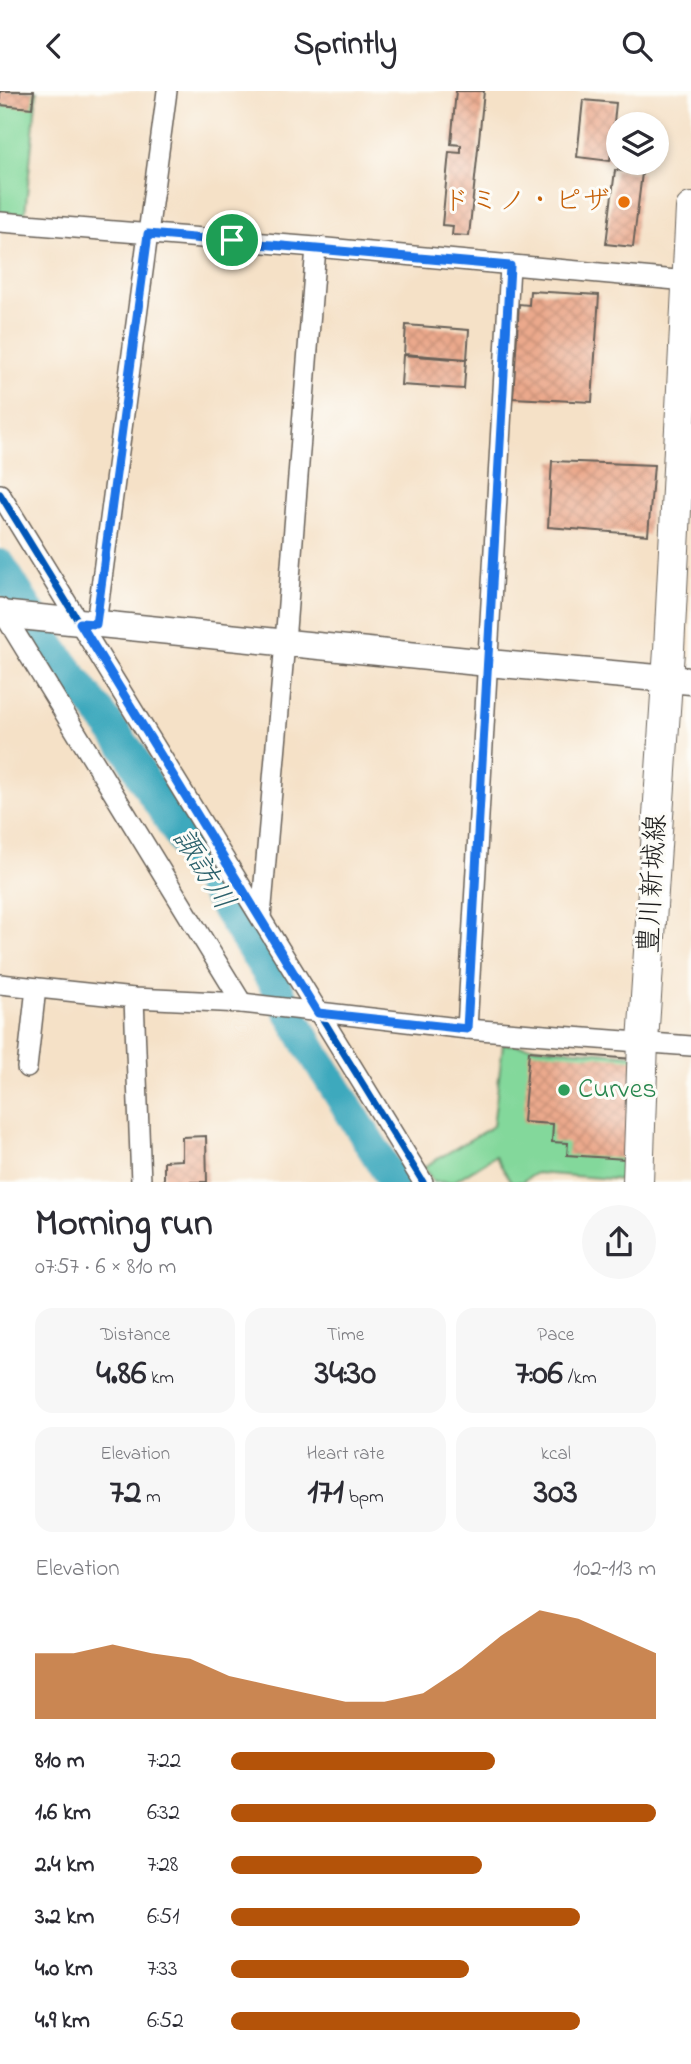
<!DOCTYPE html>
<meta charset="utf-8">
<style>
:root{--surface:#fff;--page:#f7f7f7;--text:#2b2b33;--muted:#7c7c81;--accent:#b45309}
body{margin:0;font-family:"Indie Flower","Klee One",sans-serif;background:var(--page);color:var(--text);height:100vh;display:flex;flex-direction:column;font-size:26px;white-space:nowrap}
*{box-sizing:border-box;margin:0}
p{font-size:23px;color:var(--muted)}
.icon{flex:none;width:38px;height:38px;fill:none;stroke:currentColor;stroke-width:2;stroke-linecap:round;stroke-linejoin:round}
.map{position:relative;height:1091px;overflow:hidden}
.sheet{display:flex;flex-direction:column;background:var(--surface);flex:1}
.sheet>*{flex:none}
.fabs{position:absolute;left:606px;top:21px;display:grid;gap:14px}
.fabs a{display:grid;place-items:center;width:63px;height:63px;border-radius:50%;background:var(--surface);box-shadow:0 4px 10px #0003;font-size:35px}
.pin{position:absolute;display:grid;place-items:center;width:60px;height:60px;color:#fff;margin:-30px;border:4px solid #fff;border-radius:50%;box-shadow:0 2px 7px #0007}
.round{display:grid;place-items:center;flex:none;width:74px;height:74px;border-radius:37px;background:var(--page)}
.summary{display:flex;align-items:center;justify-content:space-between;height:119px;padding:0 35px}
h1{font-size:38px;font-weight:800;line-height:52px}
.metrics{display:grid;grid-template-columns:repeat(3,1fr);gap:10px;height:119px;padding:7px 35px}
.metrics div{display:grid;align-content:center;border-radius:18px;background:var(--page);text-align:center}
.metrics b{font-size:35px;font-weight:800}
.metrics small{font-size:19px;font-weight:400}
.metrics p{font-size:19px}
.chart{height:196px;padding:14px 35px}
.chart p{display:flex;justify-content:space-between}
.chart svg{width:100%;height:126px;margin-top:7px;fill:var(--accent);opacity:.7}
ul{padding:0 35px;list-style:none;font-size:23px}
li{display:grid;grid-template-columns:112px 84px 1fr;align-items:center;height:52px}
li i{height:18px;border-radius:9px;background:var(--accent)}
header{display:flex;justify-content:space-between;align-items:center;height:91px;padding:0 35px;background:var(--surface);font-size:32px;font-weight:800}
.map>svg:first-child{display:block}
.pitch{fill:#83d89b;stroke:#507a5c;stroke-width:2}
.lines{fill:none;stroke-linecap:round;stroke-linejoin:round}
.river{stroke:#3ea9bd;stroke-width:32}
.building{fill:url(#building-cross-hatch)}
.street-casing{stroke:#686158;stroke-width:22}
.secondary-casing{stroke:#686158;stroke-width:29}
.primary-casing{stroke:#686158;stroke-width:32}
.street{stroke:#fff;stroke-width:19}
.secondary{stroke:#fff;stroke-width:26}
.primary{stroke:#fff;stroke-width:30}
.cycleway-casing{stroke:#fdfcf7;stroke-width:11}
.cycleway{stroke:#0057b8;stroke-width:7}
.route-casing{stroke:#fff;stroke-width:14}
.route{stroke:#1a73e8;stroke-width:9}
.food-dot{fill:#e8710a;stroke:#fdfcf7;stroke-width:2.5}
.leisure-dot{fill:#2e9e5b;stroke:#fdfcf7;stroke-width:2.5}
.labels{text-anchor:middle;dominant-baseline:central;stroke-width:6;stroke-linejoin:round;paint-order:stroke}
.food-label{font-size:28px;fill:#c56008;stroke:#fdfcf7;text-anchor:end}
.street-label{font-size:28px;fill:#1c1c1c;stroke:#fdfcf7}
.leisure-label{font-size:28px;fill:#27864d;stroke:#fdfcf7;text-anchor:start}
.water-label{font-size:30px;font-style:italic;fill:#2d626c;stroke:#fdfcf7}
</style>
<header><svg class="icon" aria-label="back" viewBox="0 0 24 24"><path d="M15 5l-7 7 7 7"/></svg>Sprintly<svg class="icon" aria-label="search" viewBox="0 0 24 24"><circle cx="10" cy="10" r="6"/><path d="M15 15l6 6"/></svg></header>
<div class="map">
<svg width="691" height="1091" viewBox="0 0 691 1091">
<defs>
<pattern id="building-cross-hatch" width="8" height="8" patternUnits="userSpaceOnUse" patternTransform="scale(1.75)"><rect width="8" height="8" fill="#eba98c"/><path d="M0 0l8 8M0 8l8-8" fill="none" stroke="#c99178"/></pattern>
</defs>
<rect width="100%" height="100%" fill="#fdfcf7"/>
<filter id="ink" filterUnits="userSpaceOnUse"><feTurbulence type="fractalNoise" baseFrequency=".0143" numOctaves="2"/><feDisplacementMap in="SourceGraphic" scale="14" xChannelSelector="R" yChannelSelector="G"/><feConvolveMatrix kernelMatrix="1 2 1 2 8 2 1 2 1" color-interpolation-filters="sRGB"/></filter>
<filter id="wash" filterUnits="userSpaceOnUse"><feTurbulence type="fractalNoise" baseFrequency=".00686" numOctaves="4" result="noise"/><feDisplacementMap in="SourceGraphic" scale="28" xChannelSelector="R" yChannelSelector="G"/><feGaussianBlur stdDeviation="1.57" result="paint"/><feColorMatrix in="noise" values="0 0 0 0 0 0 0 0 0 0 0 0 0 0 0 0 0 1.4 0 .05"/><feComposite in="paint" operator="in"/></filter>
<g filter="url(#wash)">
<rect width="100%" height="100%" fill="#f5e1c7"/>
<g class="pitch">
<polygon points="0,0 37,0 25,124 0,122"/>
<polygon points="503,953 634,964 624,1089 536,1082 521,1091 511,1091 495,1065 453,1091 433,1091 424,1076 493,1035"/>
</g>
<g class="lines">
<polyline class="river" points="0,474 52,558 130,662 144,689 272,889 306,950 394,1091"/>
</g>
<g id="blocks">
<g class="building">
<polygon points="0,0 34,0 32,17 0,14"/>
<polygon points="456,0 484,0 469,145 452,144 453,135 442,134 449,61 461,62 461,54 451,53"/>
<polygon points="583,9 616,12 610,70 577,66"/>
<polygon points="615,79 642,82 633,156 606,153"/>
<polygon points="530,200 599,204 592,311 513,307 519,213 529,214"/>
<polygon points="406,234 469,239 467,268 404,263"/>
<polygon points="403,264 466,269 464,298 401,294"/>
<polygon points="552,370 654,374 648,444 548,436"/>
<polygon points="529,960 633,968 625,1068 567,1064 568,1052 552,1051 553,1033 523,1031"/>
<polygon points="206,1045 207,1091 164,1091 164,1070 182,1069 182,1046"/>
</g>
</g>
</g>
<g filter="url(#ink)">
<use href="#blocks" fill-opacity="0" stroke="#686158" stroke-width="2"/>
<g class="lines">
<g class="street-casing">
<g id="street">
<polyline points="0,131 316,156 687,190"/>
<polyline points="0,403 423,1091"/>
<polyline points="0,517 242,912"/>
<polyline points="96,533 167,0"/>
<polyline points="261,826 285,551 316,156"/>
<polyline points="0,893 134,907 242,912 467,938 691,955"/>
<polyline points="134,907 141,1091"/>
<polyline points="467,938 510,175"/>
<polyline points="27,977 36,897"/>
</g>
</g>
<g class="secondary-casing">
<polyline id="secondary" points="0,523 488,572 691,590"/>
</g>
<g class="primary-casing">
<polyline id="primary" points="638,1091 643,951 669,559 691,117"/>
</g>
<use href="#street" class="street"/>
<use href="#secondary" class="secondary"/>
<use href="#primary" class="primary"/>
<g class="cycleway-casing">
<g id="cycleway">
<polyline points="0,403 423,1091"/>
<polyline points="467,938 510,175"/>
</g>
</g>
<use href="#cycleway" class="cycleway"/>
</g>
</g>
<g class="lines" filter="url(#ink)">
<g class="route-casing">
<polygon id="route" points="148,143 510,175 467,938 318,922 80,532 96,533"/>
</g>
<use href="#route" class="route"/>
</g>
<circle class="food-dot" cx="624" cy="111" r="7"/>
<circle class="leisure-dot" cx="564" cy="999" r="7"/>
<g class="labels">
<g class="food-label">
<text x="610" y="111">ドミノ・ピザ</text>
</g>
<g class="street-label">
<text transform="translate(654 793) rotate(-87)">豊川新城線</text>
</g>
<g class="leisure-label">
<text x="578" y="999">Curves</text>
</g>
<g class="water-label">
<text transform="translate(202 779) rotate(58)">諏訪川</text>
</g>
</g>
</svg>
<div class="fabs">
<a><svg class="icon" aria-label="layers" viewBox="0 0 24 24"><path d="M12 4l9 5-9 5-9-5zM3 14l9 5 9-5"/></svg></a>
</div>
<div class="pin" style="left:232px;top:149px;background:#1e9e55"><svg class="icon" aria-label="arrive" viewBox="0 0 24 24"><path d="M6 21V4h12l-3 4 3 4H6"/></svg></div>
</div>
<section class="sheet">
<div class="summary"><div><h1>Morning run</h1><p>07:57 · 6 × 810 m</p></div><a class="round"><svg class="icon" aria-label="share" viewBox="0 0 24 24"><path d="M12 15V3M7 8l5-5 5 5M5 13v7h14v-7"/></svg></a></div>
<div class="metrics">
<div><p>Distance</p><b>4.86<small> km</small></b></div>
<div><p>Time</p><b>34:30</b></div>
<div><p>Pace</p><b>7:06<small> /km</small></b></div>
</div>
<div class="metrics">
<div><p>Elevation</p><b>72<small> m</small></b></div>
<div><p>Heart rate</p><b>171<small> bpm</small></b></div>
<div><p>kcal</p><b>303</b></div>
</div>
<div class="chart"><p><span>Elevation</span>102–113 m</p>
<svg viewBox="0 0 160 44" preserveAspectRatio="none"><path d="M0 44V21L10 21L20 18L30 21L40 23L50 29L60 32L70 35L80 38L90 38L100 35L110 26L120 15L130 6L140 9L150 15L160 21V44z"/></svg>
</div>
<ul>
<li><b>810 m</b>7:22<i style="width:62%"></i></li>
<li><b>1.6 km</b>6:32<i style="width:100%"></i></li>
<li><b>2.4 km</b>7:28<i style="width:59%"></i></li>
<li><b>3.2 km</b>6:51<i style="width:82%"></i></li>
<li><b>4.0 km</b>7:33<i style="width:56%"></i></li>
<li><b>4.9 km</b>6:52<i style="width:82%"></i></li>
</ul>
</section>
